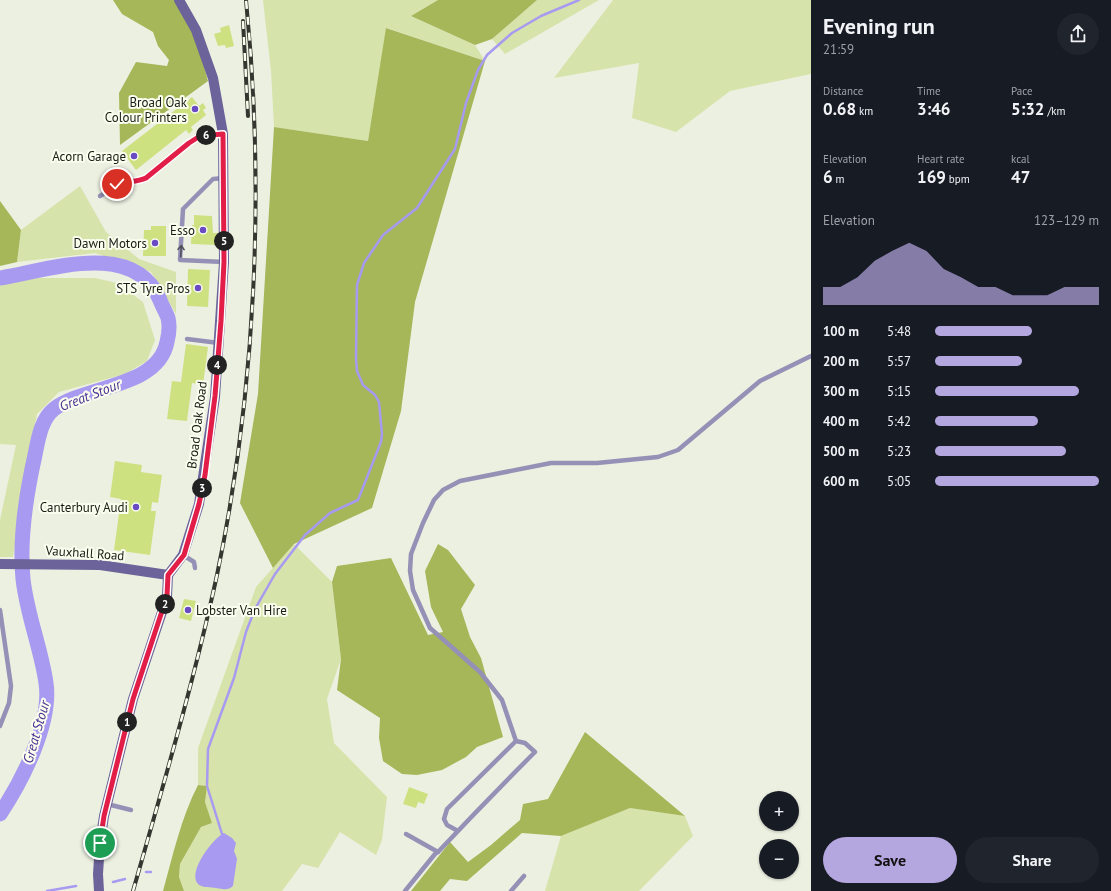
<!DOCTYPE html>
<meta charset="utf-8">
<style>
:root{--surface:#171b24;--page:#20242c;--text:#f1f3f6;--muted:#9ea1a6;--accent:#b4a7e0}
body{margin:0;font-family:"PT Sans",sans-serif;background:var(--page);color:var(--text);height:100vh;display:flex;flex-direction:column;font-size:15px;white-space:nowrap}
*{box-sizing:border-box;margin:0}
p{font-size:13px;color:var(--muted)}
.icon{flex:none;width:22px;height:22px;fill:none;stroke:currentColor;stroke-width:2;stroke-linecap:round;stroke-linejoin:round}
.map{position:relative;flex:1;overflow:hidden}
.details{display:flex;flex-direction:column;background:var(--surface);width:300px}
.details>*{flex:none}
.fabs{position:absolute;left:759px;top:791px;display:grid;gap:8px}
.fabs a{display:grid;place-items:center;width:40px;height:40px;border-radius:50%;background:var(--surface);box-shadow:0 1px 3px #0004;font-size:20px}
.pin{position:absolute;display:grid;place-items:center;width:34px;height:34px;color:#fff;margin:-17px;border:2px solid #fff;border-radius:50%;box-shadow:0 1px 4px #0007}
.km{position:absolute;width:20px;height:20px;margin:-10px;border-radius:50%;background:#222;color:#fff;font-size:11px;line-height:20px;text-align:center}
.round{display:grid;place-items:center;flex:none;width:42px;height:42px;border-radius:21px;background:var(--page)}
.overview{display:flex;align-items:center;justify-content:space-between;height:68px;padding:0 12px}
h1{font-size:22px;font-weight:700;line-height:30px}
.metrics{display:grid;grid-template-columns:repeat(3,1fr);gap:6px;height:68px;padding:4px 12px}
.metrics div{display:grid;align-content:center}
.metrics b{font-size:17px;font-weight:700}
.metrics small{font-size:11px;font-weight:400}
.metrics p{font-size:11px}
.chart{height:112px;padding:8px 12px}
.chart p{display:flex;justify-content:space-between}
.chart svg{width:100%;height:72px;margin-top:4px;fill:var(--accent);opacity:.7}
.primary-button{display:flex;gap:8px;margin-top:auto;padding:8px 12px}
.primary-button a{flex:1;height:46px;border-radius:24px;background:var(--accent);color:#111;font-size:16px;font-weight:700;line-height:46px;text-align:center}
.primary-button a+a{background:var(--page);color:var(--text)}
ul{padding:0 12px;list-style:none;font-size:13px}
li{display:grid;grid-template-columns:64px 48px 1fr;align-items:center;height:30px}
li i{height:10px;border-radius:5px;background:var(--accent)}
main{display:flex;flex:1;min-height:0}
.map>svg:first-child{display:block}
.green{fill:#d6e3ab}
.forest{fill:#a5b758}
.water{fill:#a89af0}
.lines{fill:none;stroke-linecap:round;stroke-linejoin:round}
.stream{stroke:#a89af0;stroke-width:2.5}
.river{stroke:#a89af0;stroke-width:15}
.building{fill:#cde181}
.lane{stroke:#9590b6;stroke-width:4.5}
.secondary{stroke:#6b6399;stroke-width:10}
.rail-casing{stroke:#34362f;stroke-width:4}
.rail{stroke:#fafeee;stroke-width:2.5;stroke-dasharray:8;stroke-linecap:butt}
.oneway{stroke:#51505d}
.route-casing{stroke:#fff;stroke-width:8}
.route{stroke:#e11d48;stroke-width:5}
.poi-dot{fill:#6a4bc4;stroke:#fafeee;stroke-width:1.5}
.labels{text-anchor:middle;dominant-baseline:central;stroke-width:4;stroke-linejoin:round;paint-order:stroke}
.poi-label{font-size:13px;fill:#191b15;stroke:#fafeee;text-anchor:end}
.street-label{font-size:13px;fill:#191b15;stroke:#fafeee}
.water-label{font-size:14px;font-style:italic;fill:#4b3092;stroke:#fafeee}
</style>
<main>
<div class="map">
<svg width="811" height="891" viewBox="0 0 811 891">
<rect width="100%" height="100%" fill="#ecf0e1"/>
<g class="green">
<polygon points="263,0 438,0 411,16 475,45 485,61 387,28 368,141 274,127 271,71"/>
<polygon points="537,0 604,0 599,0 505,54 492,39"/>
<polygon points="613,0 811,0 811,74 730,91 676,132 632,118 639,63 554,78"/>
<polygon points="80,186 106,232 139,259 176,272 176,314 151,272 95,253 17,262 21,230"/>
<polygon points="31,278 95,278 117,283 143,302 155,340 147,361 125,374 59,392 37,414 13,557 0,557 0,520 16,445 0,444 0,285"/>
<polygon points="294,544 332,582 341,659 327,699 334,743 387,797 382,840 376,855 340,832 318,868 302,864 282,891 184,891 179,877 180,864 201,827 212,823 205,802 207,786 198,785 198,748 256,587"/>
<polygon points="630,808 685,816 693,836 639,891 545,891 561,836"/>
</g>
<g class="forest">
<polygon points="113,0 178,0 193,25 208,81 120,145 119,93 136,62 167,66 169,60 158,46 153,32 122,14"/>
<polygon points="438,0 537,0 492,39 475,45 411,16"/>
<polygon points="386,28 485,61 415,302 401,411 372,508 294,544 273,568 240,503 258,394 274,127 368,141"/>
<polygon points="0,201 21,230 17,262 0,266"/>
<polygon points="438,544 448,550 475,585 461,609 470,637 481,658 503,737 477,747 466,757 442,770 417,775 402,774 383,761 379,738 380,718 337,690 341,659 332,582 337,566 391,558 428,635 443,632 431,607 425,571"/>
<polygon points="585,732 685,816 630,808 561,836 522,833 467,881 450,879 440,891 411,891 450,842 468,862 491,845 520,820 523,804 548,799"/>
<path d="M198,785L207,786L205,802L212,823L201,827L180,864L179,877L184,891H163C173,855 181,818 198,785Z"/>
</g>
<path class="water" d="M224,833L232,838L236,843L234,851L237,859L233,886C228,891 223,889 216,888C211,887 202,888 198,884C187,872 213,838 224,833Z"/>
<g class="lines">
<g class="stream">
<polyline points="222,834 207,786 208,749 234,678 246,632 255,609 275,574 305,535 330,513 358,500 381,442 382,434 379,402 375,395 363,385 357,371 356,359 357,285 364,263 383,235 417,208 455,149 466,103 478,70 487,55 512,33 541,16 579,0"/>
<polyline points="146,872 151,872"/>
<polyline points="113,882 125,879"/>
<polyline points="47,891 76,886"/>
</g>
<path class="river" d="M0,278C49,270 134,239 160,300C162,306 166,312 168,318C170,326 169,334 167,342C158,388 86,385 54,409C41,419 38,440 35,455C26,495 19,538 23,579C27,615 41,648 46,683C52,723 22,781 0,814"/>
</g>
<g class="building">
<polygon points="229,25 234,46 226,48 225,45 218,46 214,34 221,32 220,28"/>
<polygon points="192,97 199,106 203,103 206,108 203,110 206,115 191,127 193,130 189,134 186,130 136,170 122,151"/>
<polygon points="194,215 212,216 213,233 218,233 218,245 191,244 192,225 194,225"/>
<polygon points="151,226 166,226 166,256 143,256 144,230 151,230"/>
<polygon points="188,269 210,270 208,307 187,306"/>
<polygon points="186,344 208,347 203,385 192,383 187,421 167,419 172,381 181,382"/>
<polygon points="115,461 142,465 141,472 162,475 158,503 152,502 151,511 156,511 150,555 114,550 121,499 110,497"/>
<polygon points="184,599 196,601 191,621 179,618"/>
<polygon points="409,787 428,794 424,804 418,802 416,808 403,804"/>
</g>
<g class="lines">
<g class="lane">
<polyline points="100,196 123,182 139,181 146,178 189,143 200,136 223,134"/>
<polyline points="224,262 180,260 183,209 213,179 224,178"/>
<polyline points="187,339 219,343"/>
<polyline points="183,555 194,562 195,568"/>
<polyline points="0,610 11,686 9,703 0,726"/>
<polyline points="516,741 502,700 480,672 430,628 413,590 410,571 411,554 423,523 434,500 443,490 460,481 551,463 597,463 658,457 678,450 760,381 811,356"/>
<polyline points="107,804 131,810"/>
<polyline points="406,834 438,852"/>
<path d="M405,891L435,854L438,852C470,818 502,785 535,752L525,743L516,741L447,809L444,819L447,825L458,831"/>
<polyline points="511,891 524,876"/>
</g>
<g class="secondary">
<polyline points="0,564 100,565 168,575"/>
<polyline points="99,891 98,874 100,843 104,816 133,699 167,597 168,575 183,555 199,504 215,397 224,262 223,134 213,78 196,30 179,0"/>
</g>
<g class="rail-casing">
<g id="rail">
<polyline points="243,21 248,116"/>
<path d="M133,891C163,786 194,681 217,575C256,389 265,189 246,0"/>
</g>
</g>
<use href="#rail" class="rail"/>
</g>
<defs><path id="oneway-shaft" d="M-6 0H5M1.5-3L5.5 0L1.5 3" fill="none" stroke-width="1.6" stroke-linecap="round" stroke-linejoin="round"/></defs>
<use class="oneway" href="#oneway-shaft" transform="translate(181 251) rotate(-87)"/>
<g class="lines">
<g class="route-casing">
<path id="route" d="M100,843L104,816L133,699L167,596L168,575L184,555L199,504L205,475L215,396L221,321L224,262L223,134L200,136L189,143L146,178C136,183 127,180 117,184"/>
</g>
<use href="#route" class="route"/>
</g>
<g class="poi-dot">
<circle cx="195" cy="109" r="4"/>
<circle cx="134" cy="156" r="4"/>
<circle cx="203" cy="230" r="4"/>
<circle cx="155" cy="243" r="4"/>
<circle cx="198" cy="288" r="4"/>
<circle cx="136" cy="507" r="4"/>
<circle cx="188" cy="610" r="4"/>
</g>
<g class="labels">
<g class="poi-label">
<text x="187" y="102">Broad Oak<tspan x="187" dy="15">Colour Printers</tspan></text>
<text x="126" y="156">Acorn Garage</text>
<text x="195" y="230">Esso</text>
<text x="147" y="243">Dawn Motors</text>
<text x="190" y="288">STS Tyre Pros</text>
<text x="128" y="507">Canterbury Audi</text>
<text x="196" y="610" text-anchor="start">Lobster Van Hire</text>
</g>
<g class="street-label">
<text transform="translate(197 425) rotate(-83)">Broad Oak Road</text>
<text transform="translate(85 553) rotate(4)">Vauxhall Road</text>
</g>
<g class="water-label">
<text transform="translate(90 395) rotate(-21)">Great Stour</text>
<text transform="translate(36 732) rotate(-74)">Great Stour</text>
</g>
</g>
</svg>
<div class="fabs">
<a>+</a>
<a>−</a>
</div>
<div class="pin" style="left:100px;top:843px;background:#1e9e55"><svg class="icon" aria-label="arrive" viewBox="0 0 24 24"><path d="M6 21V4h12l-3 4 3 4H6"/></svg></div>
<div class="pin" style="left:117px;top:184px;background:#d93025"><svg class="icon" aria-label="check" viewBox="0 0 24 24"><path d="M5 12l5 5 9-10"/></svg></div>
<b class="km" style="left:127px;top:722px">1</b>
<b class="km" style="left:165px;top:604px">2</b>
<b class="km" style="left:202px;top:488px">3</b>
<b class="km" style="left:217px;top:365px">4</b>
<b class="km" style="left:224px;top:241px">5</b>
<b class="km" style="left:206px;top:135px">6</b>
</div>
<section class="details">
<div class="overview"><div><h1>Evening run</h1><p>21:59</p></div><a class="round"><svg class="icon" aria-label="share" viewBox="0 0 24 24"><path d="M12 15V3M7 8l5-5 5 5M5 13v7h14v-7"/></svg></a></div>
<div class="metrics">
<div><p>Distance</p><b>0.68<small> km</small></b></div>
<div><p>Time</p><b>3:46</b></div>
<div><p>Pace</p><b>5:32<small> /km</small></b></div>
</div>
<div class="metrics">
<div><p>Elevation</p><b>6<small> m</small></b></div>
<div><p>Heart rate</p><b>169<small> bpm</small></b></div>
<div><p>kcal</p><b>47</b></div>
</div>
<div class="chart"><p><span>Elevation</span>123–129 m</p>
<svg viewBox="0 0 160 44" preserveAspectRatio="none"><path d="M0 44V33L10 33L20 27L30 17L40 11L50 6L60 11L70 22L80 27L90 33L100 33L110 38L120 38L130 38L140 33L150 33L160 33V44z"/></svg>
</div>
<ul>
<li><b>100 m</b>5:48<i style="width:59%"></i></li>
<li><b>200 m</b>5:57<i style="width:53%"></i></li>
<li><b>300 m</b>5:15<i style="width:88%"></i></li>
<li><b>400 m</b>5:42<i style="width:63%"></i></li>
<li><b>500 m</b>5:23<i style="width:80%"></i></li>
<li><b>600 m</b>5:05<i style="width:100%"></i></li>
</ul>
<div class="primary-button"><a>Save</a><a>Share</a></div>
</section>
</main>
